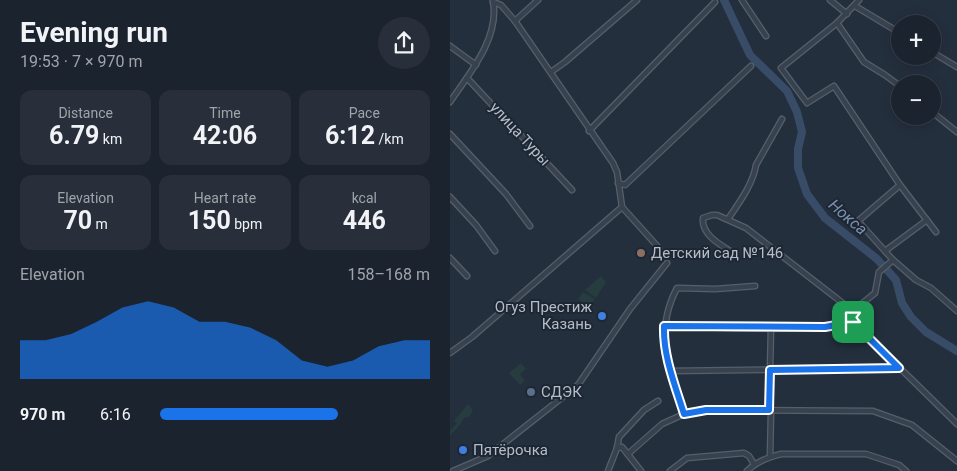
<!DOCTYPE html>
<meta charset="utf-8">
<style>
:root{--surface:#1b232e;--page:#282f3a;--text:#f1f3f6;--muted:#a0a4aa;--line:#39404a;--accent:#1a73e8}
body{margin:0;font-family:Roboto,sans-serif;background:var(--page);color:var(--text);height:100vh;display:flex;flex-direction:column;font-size:19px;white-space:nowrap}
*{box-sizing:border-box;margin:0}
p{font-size:16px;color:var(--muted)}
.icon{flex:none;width:28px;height:28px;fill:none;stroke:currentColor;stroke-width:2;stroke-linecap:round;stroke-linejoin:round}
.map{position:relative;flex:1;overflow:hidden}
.side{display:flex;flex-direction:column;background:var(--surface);width:450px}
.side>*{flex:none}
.fabs{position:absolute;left:441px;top:15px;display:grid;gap:10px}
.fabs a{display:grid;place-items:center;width:50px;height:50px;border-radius:50%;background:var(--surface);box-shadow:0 2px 12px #0003,0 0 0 1px var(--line);font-size:25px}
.pin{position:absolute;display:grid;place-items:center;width:42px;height:42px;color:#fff;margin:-21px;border-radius:10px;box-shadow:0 2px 8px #0006}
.round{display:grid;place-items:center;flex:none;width:52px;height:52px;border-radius:26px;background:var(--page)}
.overview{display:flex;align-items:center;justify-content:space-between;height:85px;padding:0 20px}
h1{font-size:28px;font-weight:700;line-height:38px}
.stats{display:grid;grid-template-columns:repeat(3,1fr);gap:8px;height:85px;padding:5px 20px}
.stats div{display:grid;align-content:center;border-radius:12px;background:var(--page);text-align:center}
.stats b{font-size:25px;font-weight:700}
.stats small{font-size:14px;font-weight:400}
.stats p{font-size:14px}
.chart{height:140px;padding:10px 20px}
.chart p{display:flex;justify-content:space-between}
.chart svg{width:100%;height:90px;margin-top:5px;fill:var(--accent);opacity:.7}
ul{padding:0 20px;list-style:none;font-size:16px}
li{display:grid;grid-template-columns:80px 60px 1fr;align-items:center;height:38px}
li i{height:12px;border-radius:6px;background:var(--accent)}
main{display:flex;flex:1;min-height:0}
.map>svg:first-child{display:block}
.green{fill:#263c3f}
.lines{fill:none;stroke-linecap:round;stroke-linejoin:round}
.river{stroke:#394c67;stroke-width:8}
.minor-casing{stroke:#565f6c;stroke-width:7}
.minor{stroke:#38414e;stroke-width:4.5}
.route-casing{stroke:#fff;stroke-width:10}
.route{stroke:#1a73e8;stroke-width:6}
.education-dot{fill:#8d6e63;stroke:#1d2633;stroke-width:2}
.shop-dot{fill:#3f7fe0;stroke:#1d2633;stroke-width:2}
.service-dot{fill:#5c6f8a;stroke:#1d2633;stroke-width:2}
.labels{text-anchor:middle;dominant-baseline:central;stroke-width:4;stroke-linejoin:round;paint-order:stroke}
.street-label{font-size:15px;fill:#b4bcc9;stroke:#1d2633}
.poi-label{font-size:15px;fill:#b4bcc9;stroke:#1d2633;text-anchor:start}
.water-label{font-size:16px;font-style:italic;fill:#7c92b1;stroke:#1d2633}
</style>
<main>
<section class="side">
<div class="overview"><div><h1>Evening run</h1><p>19:53 · 7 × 970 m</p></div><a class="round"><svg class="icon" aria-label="share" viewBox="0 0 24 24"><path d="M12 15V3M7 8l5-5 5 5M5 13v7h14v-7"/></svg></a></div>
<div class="stats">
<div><p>Distance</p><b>6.79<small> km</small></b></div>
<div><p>Time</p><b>42:06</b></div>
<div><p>Pace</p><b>6:12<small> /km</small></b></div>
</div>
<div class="stats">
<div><p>Elevation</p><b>70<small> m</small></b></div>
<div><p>Heart rate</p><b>150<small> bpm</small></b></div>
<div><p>kcal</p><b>446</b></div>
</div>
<div class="chart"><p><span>Elevation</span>158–168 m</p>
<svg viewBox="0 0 160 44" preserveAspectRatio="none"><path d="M0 44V25L10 25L20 22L30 16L40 9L50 6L60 9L70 16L80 16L90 19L100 25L110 35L120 38L130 35L140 28L150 25L160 25V44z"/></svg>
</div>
<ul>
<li><b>970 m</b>6:16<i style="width:66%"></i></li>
</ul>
</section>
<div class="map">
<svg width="507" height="471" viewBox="0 0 507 471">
<rect width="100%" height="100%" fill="#242f3e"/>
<g class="green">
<polygon points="151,276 156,282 146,298 135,290"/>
<polygon points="133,292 145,299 140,307 128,299"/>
<polygon points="71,363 76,369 70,374 75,381 70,385 59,373"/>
<path d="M18,404L23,410L19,417H15C11,424 6,430 0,435V431L7,423L4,421Z"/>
</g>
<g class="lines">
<polyline class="river" points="274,0 300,55 337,91 347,112 352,132 348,149 348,168 357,194 375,218 427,259 446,280 452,303 461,317 476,332 507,351"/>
<g class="minor-casing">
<g id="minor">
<polyline points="292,0 316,36"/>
<polyline points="380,0 397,14"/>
<polyline points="409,0 387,23 331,68 357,103 384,86 450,185 486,232"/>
<polyline points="43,2 51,5 65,21 163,163 167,172 172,207 209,248"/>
<polyline points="405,6 450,33"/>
<polyline points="65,21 88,0"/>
<polyline points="387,23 414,62 435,75 450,86"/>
<polyline points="0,46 26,65"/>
<polyline points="482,52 507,67"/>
<polyline points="101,72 115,62 187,0"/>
<polyline points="17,78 122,190"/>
<path d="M0,102C19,74 50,38 43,1"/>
<polyline points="482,112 507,132"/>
<polyline points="139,131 265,2"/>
<polyline points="0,134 56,194 80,226"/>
<polyline points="168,183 175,185 301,66"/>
<polyline points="450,185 408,221 443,260 466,280 481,288 507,311"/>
<polyline points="0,197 26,225 45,251"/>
<path d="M278,219C289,203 303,184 306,165L332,119"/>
<polyline points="435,251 477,220"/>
<path d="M283,253C271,245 251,235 253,218L262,215H267L296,228L403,311V322L507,424"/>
<polyline points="0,258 17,276"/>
<polyline points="403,311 425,293 429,272 443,260"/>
<path d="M214,326C276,327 341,333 403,322"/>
<polyline points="0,353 22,337 172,207"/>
<polyline points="220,371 449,368"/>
<polyline points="319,411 321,328"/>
<path d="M234,414C220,369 203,333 227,288L265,289L305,286"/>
<polyline points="167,448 172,447 191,471"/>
<polyline points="178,454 212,424 234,414 256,410 423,411 462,425 507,461"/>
<polyline points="320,457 321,411"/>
<polyline points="3,471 38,456 128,385 180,309 217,263"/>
<polyline points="158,471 167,448 169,437 194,410 208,401"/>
<polyline points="220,471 237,458 294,453 299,456 304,464"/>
<path d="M297,471C306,462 318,457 331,454H416L449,465L456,471"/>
</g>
</g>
<use href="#minor" class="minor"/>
</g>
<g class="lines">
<g class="route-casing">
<path id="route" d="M403,322L449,368L320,370L319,410H256L234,414C225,385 213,356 214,326L375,327Z"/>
</g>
<use href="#route" class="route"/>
</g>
<circle class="education-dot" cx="191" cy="253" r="5"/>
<g class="shop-dot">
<circle cx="152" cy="316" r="5"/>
<circle cx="13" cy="450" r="5"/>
</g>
<circle class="service-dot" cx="81" cy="392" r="5"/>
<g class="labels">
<g class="street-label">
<text transform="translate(70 134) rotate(47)">улица Туры</text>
</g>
<g class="poi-label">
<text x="201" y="253">Детский сад №146</text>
<text x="142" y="307" text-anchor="end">Огуз Престиж<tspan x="142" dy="17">Казань</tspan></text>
<text x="91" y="392">СДЭК</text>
<text x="23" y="450">Пятёрочка</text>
</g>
<g class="water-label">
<text transform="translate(398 217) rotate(41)">Нокса</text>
</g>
</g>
</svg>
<div class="fabs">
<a>+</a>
<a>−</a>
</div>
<div class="pin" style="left:403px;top:322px;background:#1e9e55"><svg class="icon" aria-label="arrive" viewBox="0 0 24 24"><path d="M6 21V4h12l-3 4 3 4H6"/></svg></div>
</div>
</main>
